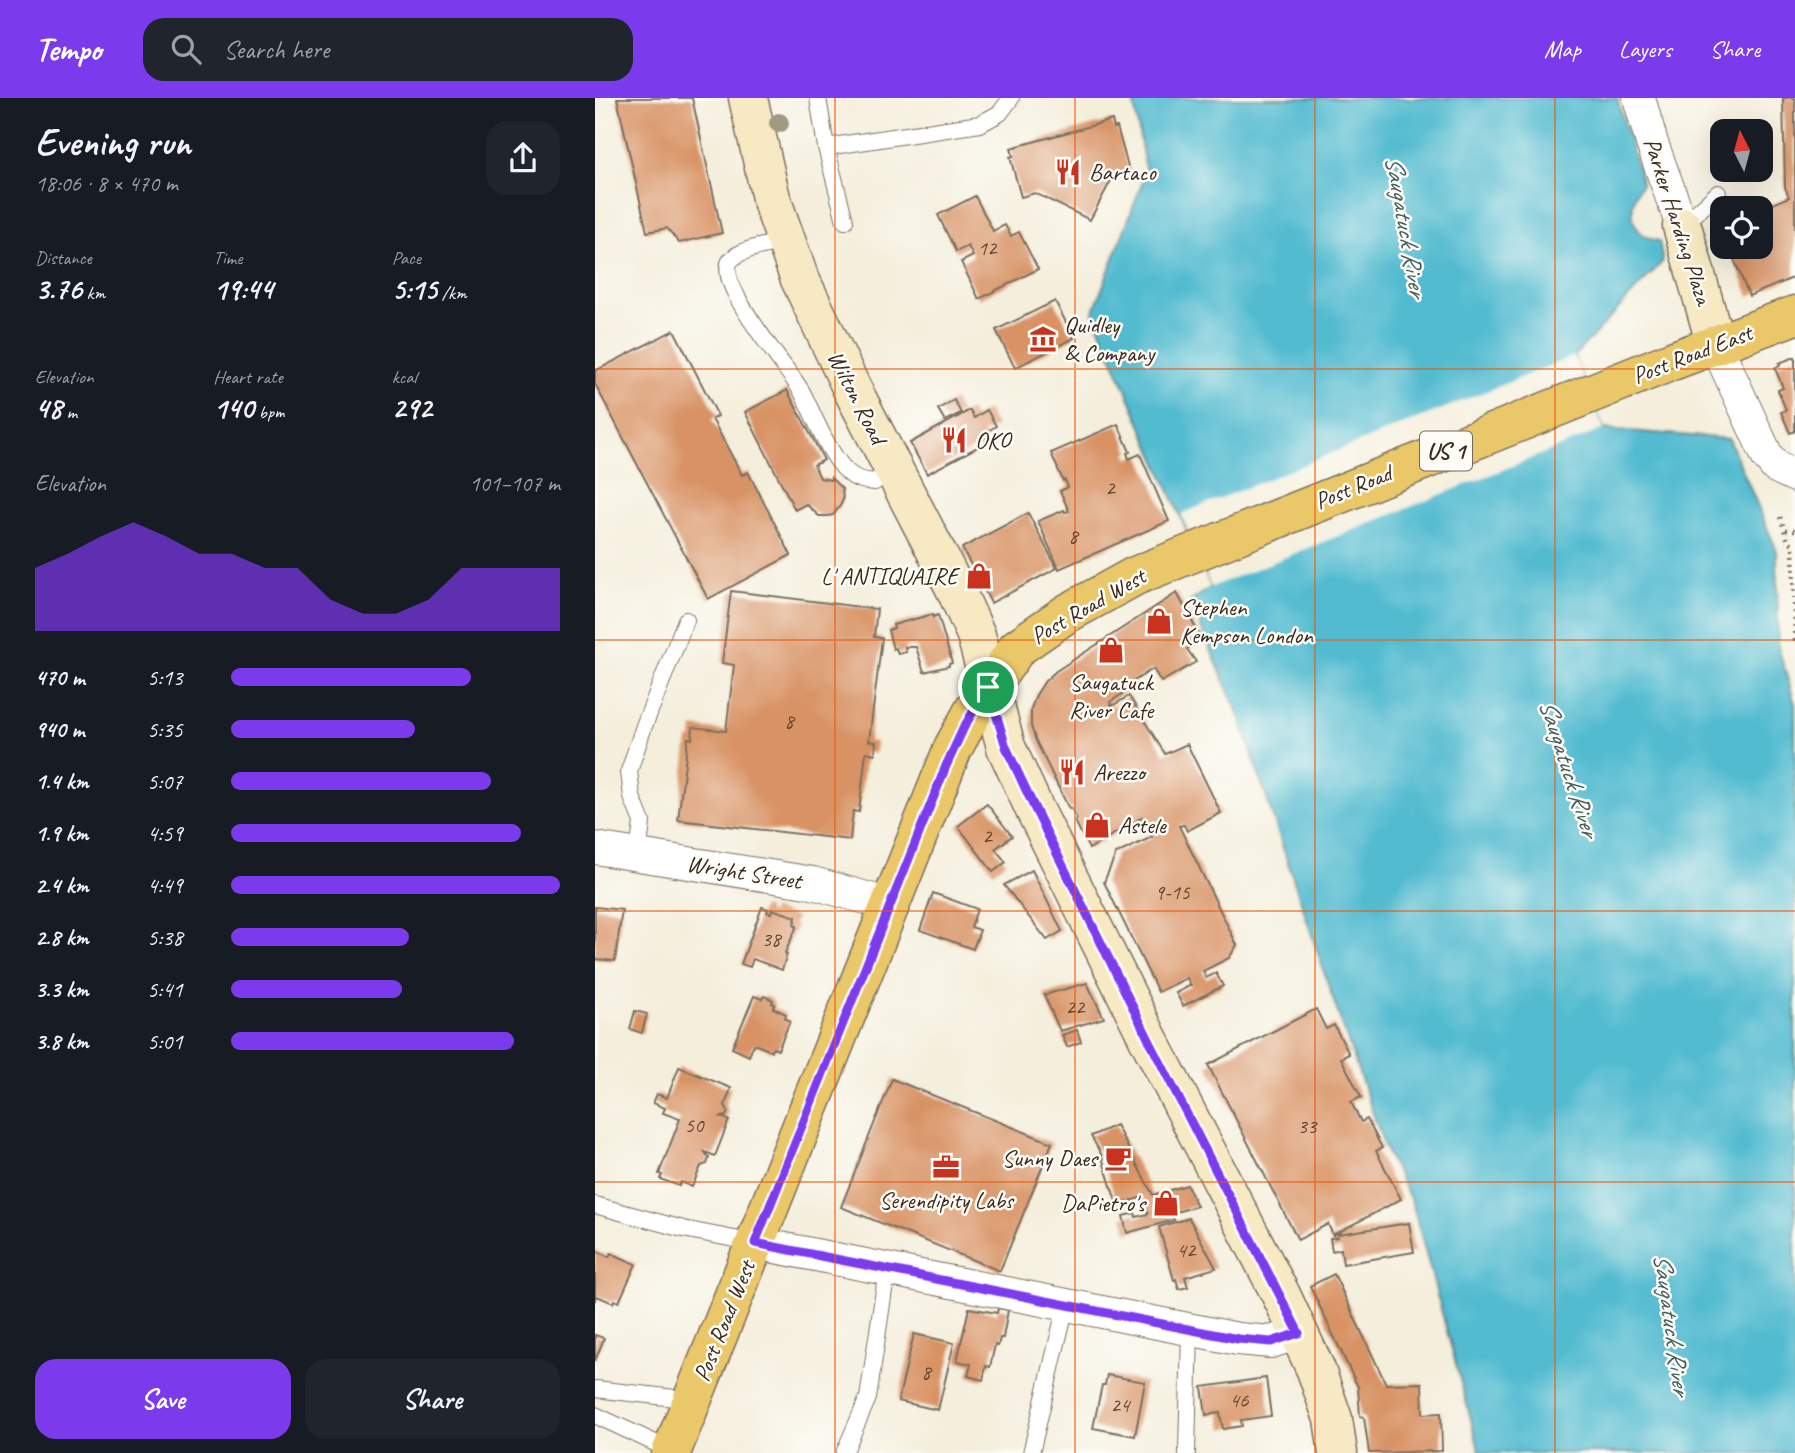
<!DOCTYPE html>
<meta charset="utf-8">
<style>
:root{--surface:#171b24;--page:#20242c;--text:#f1f3f6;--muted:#9ea1a6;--accent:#7c3aed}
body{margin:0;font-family:Caveat,sans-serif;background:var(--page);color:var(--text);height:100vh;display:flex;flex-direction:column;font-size:26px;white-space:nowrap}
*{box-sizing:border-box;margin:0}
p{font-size:23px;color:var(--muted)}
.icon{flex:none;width:38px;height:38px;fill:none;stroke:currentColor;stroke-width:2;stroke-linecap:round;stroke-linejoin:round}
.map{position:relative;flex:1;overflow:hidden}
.panel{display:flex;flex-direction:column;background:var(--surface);width:595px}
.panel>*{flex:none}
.needle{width:46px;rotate:354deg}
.controls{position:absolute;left:1115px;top:21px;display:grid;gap:14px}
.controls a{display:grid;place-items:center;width:63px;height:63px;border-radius:14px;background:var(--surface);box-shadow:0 7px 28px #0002;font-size:35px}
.pin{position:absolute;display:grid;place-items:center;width:60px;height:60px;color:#fff;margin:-30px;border:4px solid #fff;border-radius:50%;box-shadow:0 2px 7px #0007}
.round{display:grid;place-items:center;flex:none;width:74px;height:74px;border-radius:21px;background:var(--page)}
.summary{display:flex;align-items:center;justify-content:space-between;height:119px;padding:0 35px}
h1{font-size:38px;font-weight:700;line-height:52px}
.metrics{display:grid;grid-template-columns:repeat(3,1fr);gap:10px;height:119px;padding:7px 35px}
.metrics div{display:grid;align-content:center}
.metrics b{font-size:30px;font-weight:700}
.metrics small{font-size:19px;font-weight:400}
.metrics p{font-size:19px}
.chart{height:196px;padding:14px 35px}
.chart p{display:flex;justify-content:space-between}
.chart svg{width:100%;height:126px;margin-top:7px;fill:var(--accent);opacity:.7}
.button{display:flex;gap:14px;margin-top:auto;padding:14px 35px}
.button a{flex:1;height:80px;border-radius:21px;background:var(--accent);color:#fff;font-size:28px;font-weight:700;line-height:80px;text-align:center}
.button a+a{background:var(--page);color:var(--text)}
ul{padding:0 35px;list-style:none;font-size:23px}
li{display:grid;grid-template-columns:112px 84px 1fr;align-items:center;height:52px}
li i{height:18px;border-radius:9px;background:var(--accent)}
header{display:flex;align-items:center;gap:42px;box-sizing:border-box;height:98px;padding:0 35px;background:var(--accent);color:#fff}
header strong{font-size:33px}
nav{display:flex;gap:38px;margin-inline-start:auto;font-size:24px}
.search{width:490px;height:63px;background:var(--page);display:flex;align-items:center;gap:18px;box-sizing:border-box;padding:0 24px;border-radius:21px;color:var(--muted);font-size:26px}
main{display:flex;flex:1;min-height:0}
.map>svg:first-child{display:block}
.water{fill:#52bbd0;stroke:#467277;stroke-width:2}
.pier{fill:#f4eedb}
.building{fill:#d89263}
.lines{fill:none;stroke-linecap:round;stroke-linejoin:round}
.lane-casing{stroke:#7c6f60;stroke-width:18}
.street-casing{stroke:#7c6f60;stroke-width:34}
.secondary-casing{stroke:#7c6f60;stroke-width:41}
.primary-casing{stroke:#7c6f60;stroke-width:41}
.path{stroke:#7c6f60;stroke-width:4.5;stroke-dasharray:2 5;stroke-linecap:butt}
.lane{stroke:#fff;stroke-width:16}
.street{stroke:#fff;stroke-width:32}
.secondary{stroke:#f7e9c3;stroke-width:38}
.primary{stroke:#eac769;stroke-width:38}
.tree{fill:#9f9a81}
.route-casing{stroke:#fff;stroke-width:14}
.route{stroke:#7c3aed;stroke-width:9}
.grid{fill:none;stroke:#e8590c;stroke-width:2;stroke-opacity:0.55}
.labels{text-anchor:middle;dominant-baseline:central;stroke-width:5;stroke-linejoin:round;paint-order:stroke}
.number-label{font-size:21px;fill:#62442f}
.shield{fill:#fdfcf7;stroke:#75695f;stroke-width:2}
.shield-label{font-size:23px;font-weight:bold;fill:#3b2a1e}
.poi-label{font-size:24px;fill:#3b2a1e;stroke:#fdfcf7;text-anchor:start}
.street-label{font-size:24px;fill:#3b2a1e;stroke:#fdfcf7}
.water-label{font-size:26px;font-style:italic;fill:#435d5c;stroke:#fdfcf7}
</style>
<header>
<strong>Tempo</strong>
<div class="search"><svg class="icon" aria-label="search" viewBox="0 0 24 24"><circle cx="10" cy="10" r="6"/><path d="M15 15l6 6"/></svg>Search here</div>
<nav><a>Map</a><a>Layers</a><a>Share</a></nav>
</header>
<main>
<section class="panel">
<div class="summary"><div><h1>Evening run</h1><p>18:06 · 8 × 470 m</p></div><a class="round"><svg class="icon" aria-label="share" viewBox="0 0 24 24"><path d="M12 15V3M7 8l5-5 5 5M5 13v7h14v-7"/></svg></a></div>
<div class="metrics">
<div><p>Distance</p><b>3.76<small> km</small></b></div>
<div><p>Time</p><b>19:44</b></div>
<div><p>Pace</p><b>5:15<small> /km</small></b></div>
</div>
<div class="metrics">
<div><p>Elevation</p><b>48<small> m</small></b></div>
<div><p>Heart rate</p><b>140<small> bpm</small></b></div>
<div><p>kcal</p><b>292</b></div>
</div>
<div class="chart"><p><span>Elevation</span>101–107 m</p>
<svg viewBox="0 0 160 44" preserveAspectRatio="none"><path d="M0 44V22L10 17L20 11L30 6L40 11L50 17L60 17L70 22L80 22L90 33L100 38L110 38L120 33L130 22L140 22L150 22L160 22V44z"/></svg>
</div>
<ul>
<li><b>470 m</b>5:13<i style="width:73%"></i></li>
<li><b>940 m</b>5:35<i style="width:56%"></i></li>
<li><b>1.4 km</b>5:07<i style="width:79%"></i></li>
<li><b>1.9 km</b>4:59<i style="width:88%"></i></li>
<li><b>2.4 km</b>4:49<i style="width:100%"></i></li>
<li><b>2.8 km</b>5:38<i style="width:54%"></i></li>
<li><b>3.3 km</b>5:41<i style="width:52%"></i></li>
<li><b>3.8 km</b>5:01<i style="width:86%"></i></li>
</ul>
<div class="button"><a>Save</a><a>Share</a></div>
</section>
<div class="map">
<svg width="1200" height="1355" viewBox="0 0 1200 1355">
<rect width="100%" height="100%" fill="#fdfcf7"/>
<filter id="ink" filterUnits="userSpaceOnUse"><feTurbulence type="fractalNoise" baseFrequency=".0143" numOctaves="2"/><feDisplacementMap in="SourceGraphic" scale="14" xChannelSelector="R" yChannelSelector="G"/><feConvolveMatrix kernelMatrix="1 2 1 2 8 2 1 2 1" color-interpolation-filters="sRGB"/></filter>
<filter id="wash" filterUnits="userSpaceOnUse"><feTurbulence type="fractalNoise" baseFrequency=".00686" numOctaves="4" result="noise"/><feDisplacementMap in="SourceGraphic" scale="28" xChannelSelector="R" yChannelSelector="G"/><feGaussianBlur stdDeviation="1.57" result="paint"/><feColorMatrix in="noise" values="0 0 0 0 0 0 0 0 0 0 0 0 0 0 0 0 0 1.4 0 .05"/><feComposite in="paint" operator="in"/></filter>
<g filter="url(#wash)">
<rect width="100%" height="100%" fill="#f4eedb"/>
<path class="water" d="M538,0H1022L1047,86C1031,107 1034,138 1064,143L1068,163L979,258L1009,331L1134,341L1182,453L1183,549L1200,606V1355H885L817,1104L792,1055L735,892L644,616L595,504L616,489L498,215L551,75Z"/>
<polygon class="pier" points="979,258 1009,331 616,489 586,416"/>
<g id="blocks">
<g class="building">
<polygon points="22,0 97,0 127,135 84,145 72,130 52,134"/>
<polygon points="1188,0 1200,0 1200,179 1154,198 1134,149 1166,149 1166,111 1194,99 1190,89"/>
<polygon points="517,22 519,30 522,29 534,72 520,75 495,122 440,95 426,99 415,59 418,58 416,50"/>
<polygon points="380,98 398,133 410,127 416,138 424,134 443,171 384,201 366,164 378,158 373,148 361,154 343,117"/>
<polygon points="460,203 479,240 420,270 401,232"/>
<polygon points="79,232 123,318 117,321 147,377 153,374 196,457 113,501 0,286 0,273"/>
<polygon points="1200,259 1200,333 1195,335 1186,314 1191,312 1183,292 1188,290 1180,270 1185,268 1184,265"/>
<polygon points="192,292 229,362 219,367 225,380 236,382 236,380 247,391 248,402 245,408 238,417 233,418 224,418 211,406 200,412 150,314"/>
<polygon points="359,302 366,315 350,323 343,311"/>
<polygon points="375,312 379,320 392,312 401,328 388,336 392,344 332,376 315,345"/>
<polygon points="523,326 535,354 532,355 534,361 545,356 574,423 464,471 443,423 469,412 470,414 474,413 465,393 473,389 470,382 468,383 456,355"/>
<polygon points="433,415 462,470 396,505 367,450"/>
<polygon points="136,493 282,511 279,539 287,540 274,643 281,644 280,656 271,654 264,714 258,713 255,742 83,722 93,640 97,641 98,629 131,633 139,567 127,565"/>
<polygon points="582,495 607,542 592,551 601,564 566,584 558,571 531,588 533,592 515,604 517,608 534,598 570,656 592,646 626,715 592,733 589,727 584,728 642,847 634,860 608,873 611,880 621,875 628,888 588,908 581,895 596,887 592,880 563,894 509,784 521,756 557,739 547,719 494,751 480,723 482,721 476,710 474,711 441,643 436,628 436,611 441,597 450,583 461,573"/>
<polygon points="338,516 338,519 343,517 357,565 354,566 354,568 329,574 321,549 310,549 311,554 303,556 301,550 298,551 293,532 299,530 298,527"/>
<polygon points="392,706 417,738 400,751 411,764 398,774 363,728"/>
<polygon points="437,772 467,833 452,842 409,787"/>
<polygon points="338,795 382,811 376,829 385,832 378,851 325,832"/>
<polygon points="0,809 27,812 20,863 0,861"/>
<polygon points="167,809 173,811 172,814 176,815 177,811 201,819 199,827 202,828 190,855 192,856 187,872 158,861 155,869 146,866"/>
<polygon points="492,885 509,920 465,933 449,897"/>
<polygon points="159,898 167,901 169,898 178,902 177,905 180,906 178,910 191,916 190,920 195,923 183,952 178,950 176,953 159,946 154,958 137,950"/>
<polygon points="721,911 731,931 739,927 754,956 746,960 766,999 756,1004 766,1024 772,1021 787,1050 781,1053 806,1101 738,1137 733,1126 703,1142 613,967"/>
<polygon points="40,913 52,916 47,935 35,931"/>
<polygon points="482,932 486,944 472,949 467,937"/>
<polygon points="84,969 136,990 130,1007 133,1013 131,1018 126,1019 134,1022 120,1058 110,1054 114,1060 112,1066 106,1068 97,1089 86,1084 84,1088 65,1081 67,1077 64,1076 85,1021 68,1015 70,1010 58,1005 62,996 72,1000"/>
<polygon points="297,981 457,1045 405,1173 246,1109"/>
<polygon points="521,1027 558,1097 592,1087 602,1108 577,1115 579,1122 532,1135 528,1118 540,1115 541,1119 553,1116 548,1099 522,1107 506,1056 496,1038"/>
<polygon points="594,1120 621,1170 590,1179 593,1189 584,1191 581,1181 579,1182 564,1129"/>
<polygon points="814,1125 819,1154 748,1166 746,1151 737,1153 735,1140 743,1139 743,1136"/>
<polygon points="0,1152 14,1159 16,1155 41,1166 24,1204 19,1202 18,1205 2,1198 0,1203"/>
<polygon points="739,1176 791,1286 827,1285 828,1316 846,1315 847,1353 774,1355 769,1319 765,1318 763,1289 715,1188"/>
<polygon points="374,1210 402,1215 403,1210 413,1212 408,1240 405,1240 403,1248 400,1247 395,1269 391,1268 388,1282 373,1278 376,1266 362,1263"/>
<polygon points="319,1236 359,1245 343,1312 303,1303"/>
<polygon points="0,1237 9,1240 0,1263"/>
<polygon points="512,1277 550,1284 540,1338 498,1330 507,1287 510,1287"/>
<polygon points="671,1280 676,1318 646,1322 647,1328 628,1331 625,1315 611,1317 607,1289"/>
</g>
</g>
</g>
<g filter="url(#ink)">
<use href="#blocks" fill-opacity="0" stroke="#7c6f60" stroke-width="2"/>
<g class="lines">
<g class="lane-casing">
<g id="lane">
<polyline points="223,0 231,49 250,123"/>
<polyline points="231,49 385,26 405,15 416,0"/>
<polyline points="1087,128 1123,95"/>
<path d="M190,143C174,147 147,150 136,162C117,184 195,272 207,294C219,317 237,366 259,379C266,383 273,383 280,384L296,369"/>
<polyline points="43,757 47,724 37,699 34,673 49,628 91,522"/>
<polyline points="0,1107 88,1131 160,1145"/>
<polyline points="0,1291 98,1302"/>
<polyline points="0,1317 77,1353"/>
<polyline points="249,1355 273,1300 292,1172"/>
<polyline points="436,1355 471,1207"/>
<polyline points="592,1355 595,1232"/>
</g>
</g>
<g class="street-casing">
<g id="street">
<polyline points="1044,0 1057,45 1087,128"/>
<polyline points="1121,247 1172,358 1181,369 1200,378"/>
<polyline points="0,750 218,785 296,807"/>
<polyline points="160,1145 643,1241 676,1244 704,1235"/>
</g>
</g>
<g class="secondary-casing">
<g id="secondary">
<polyline points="153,0 176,100 204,179 257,291 360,490 381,537 411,649 439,710 554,942 687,1199 721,1272 738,1321 743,1355"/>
<polyline points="1087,128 1121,247"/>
</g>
</g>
<g class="primary-casing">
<polyline id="primary" points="76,1355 358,650 380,610 422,550 471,516 540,478 1077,263 1200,217"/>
</g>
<g class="path">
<polyline points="1185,419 1193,443 1198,446 1200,545"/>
<polyline points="1191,432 1200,432"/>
</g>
<use href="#lane" class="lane"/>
<use href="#street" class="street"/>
<use href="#secondary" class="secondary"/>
<use href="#primary" class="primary"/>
</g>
<circle class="tree" cx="184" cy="25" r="10"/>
</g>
<g class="lines" filter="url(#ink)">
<g class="route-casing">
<polygon id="route" points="393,589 411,649 439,709 554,942 704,1235 676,1244 643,1241 160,1145 351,668 369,629"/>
</g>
<use href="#route" class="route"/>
</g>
<path class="grid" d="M240,0V1355M480,0V1355M720,0V1355M960,0V1355M0,271H1200M0,542H1200M0,813H1200M0,1084H1200"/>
<defs>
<g id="restaurant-bare" transform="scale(2.1)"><path d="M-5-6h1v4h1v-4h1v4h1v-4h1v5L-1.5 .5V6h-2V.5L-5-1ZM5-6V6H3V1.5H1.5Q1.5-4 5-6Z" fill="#c8321e" stroke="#fdfcf7" stroke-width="2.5" paint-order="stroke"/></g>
<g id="museum-bare" transform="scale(2.1)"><path d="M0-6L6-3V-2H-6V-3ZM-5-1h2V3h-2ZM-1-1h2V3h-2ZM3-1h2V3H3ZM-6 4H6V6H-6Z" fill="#c8321e" stroke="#fdfcf7" stroke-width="2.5" paint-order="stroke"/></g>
<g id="shop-bare" transform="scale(2.1)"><path d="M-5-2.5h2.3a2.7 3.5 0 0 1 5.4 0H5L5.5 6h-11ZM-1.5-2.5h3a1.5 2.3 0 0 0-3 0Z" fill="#c8321e" stroke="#fdfcf7" stroke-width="2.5" paint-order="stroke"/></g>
<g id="cafe-bare" transform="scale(2.1)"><path d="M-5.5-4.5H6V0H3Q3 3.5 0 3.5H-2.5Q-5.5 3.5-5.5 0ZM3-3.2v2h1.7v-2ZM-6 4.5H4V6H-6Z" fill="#c8321e" stroke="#fdfcf7" stroke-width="2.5" paint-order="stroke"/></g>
<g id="office-bare" transform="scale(2.1)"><path d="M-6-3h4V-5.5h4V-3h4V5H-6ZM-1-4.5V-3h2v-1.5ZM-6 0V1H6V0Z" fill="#c8321e" stroke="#fdfcf7" stroke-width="2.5" paint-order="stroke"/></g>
</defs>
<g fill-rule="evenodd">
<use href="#restaurant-bare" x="473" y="74"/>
<use href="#museum-bare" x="448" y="241"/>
<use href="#restaurant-bare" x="359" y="342"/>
<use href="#shop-bare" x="384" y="478"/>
<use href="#shop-bare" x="564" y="523"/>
<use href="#shop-bare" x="516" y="552"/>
<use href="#restaurant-bare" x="477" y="674"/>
<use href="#shop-bare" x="502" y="727"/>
<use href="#cafe-bare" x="523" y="1060"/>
<use href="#office-bare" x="351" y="1069"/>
<use href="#shop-bare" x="571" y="1105"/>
</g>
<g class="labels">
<g class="number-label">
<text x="392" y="150">12</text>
<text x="515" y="390">2</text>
<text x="478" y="438">8</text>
<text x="194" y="623">8</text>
<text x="392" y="738">2</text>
<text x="577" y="794">9-15</text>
<text x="176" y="841">38</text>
<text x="480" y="909">22</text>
<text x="99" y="1027">50</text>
<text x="712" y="1028">33</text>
<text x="591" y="1152">42</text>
<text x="331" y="1274">8</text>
<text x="644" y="1302">46</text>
<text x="525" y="1307">24</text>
</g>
<rect class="shield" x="825" y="333.5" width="52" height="39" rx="5"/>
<g class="shield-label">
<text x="851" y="353">US 1</text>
</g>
<g class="poi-label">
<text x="494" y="74">Bartaco</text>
<text x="469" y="227">Quidley<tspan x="469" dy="28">&amp; Company</tspan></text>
<text x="380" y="342">OKO</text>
<text x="363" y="478" text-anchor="end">L' ANTIQUAIRE</text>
<text x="585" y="509">Stephen<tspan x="585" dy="28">Kempson London</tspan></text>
<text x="516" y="584" text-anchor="middle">Saugatuck<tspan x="516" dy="28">River Cafe</tspan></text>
<text x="498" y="674">Arezzo</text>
<text x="523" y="727">Astele</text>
<text x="502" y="1060" text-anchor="end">Sunny Daes</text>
<text x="351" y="1102" text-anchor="middle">Serendipity Labs</text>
<text x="550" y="1105" text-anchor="end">DaPietro's</text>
</g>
<g class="street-label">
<text transform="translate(1083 123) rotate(72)">Parker Harding Plaza</text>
<text transform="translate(1097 256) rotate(-21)">Post Road East</text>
<text transform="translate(262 299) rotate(63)">Wilton Road</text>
<text transform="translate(758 389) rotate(-22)">Post Road</text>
<text transform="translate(493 508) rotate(-30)">Post Road West</text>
<text transform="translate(149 774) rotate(9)">Wright Street</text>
<text transform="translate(129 1223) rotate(-68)">Post Road West</text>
</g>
<g class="water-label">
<text transform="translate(811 128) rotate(80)">Saugatuck River</text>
<text transform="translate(974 670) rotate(72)">Saugatuck River</text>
<text transform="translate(1077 1226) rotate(82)">Saugatuck River</text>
</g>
</g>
</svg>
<div class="controls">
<a><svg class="needle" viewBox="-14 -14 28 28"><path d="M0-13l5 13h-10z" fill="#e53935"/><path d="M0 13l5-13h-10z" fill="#9ea1a6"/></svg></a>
<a><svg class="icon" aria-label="locate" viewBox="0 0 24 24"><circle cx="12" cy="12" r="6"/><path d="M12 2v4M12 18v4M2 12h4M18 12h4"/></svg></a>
</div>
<div class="pin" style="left:393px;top:589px;background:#1e9e55"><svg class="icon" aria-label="arrive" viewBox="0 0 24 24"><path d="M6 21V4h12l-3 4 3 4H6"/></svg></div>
</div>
</main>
